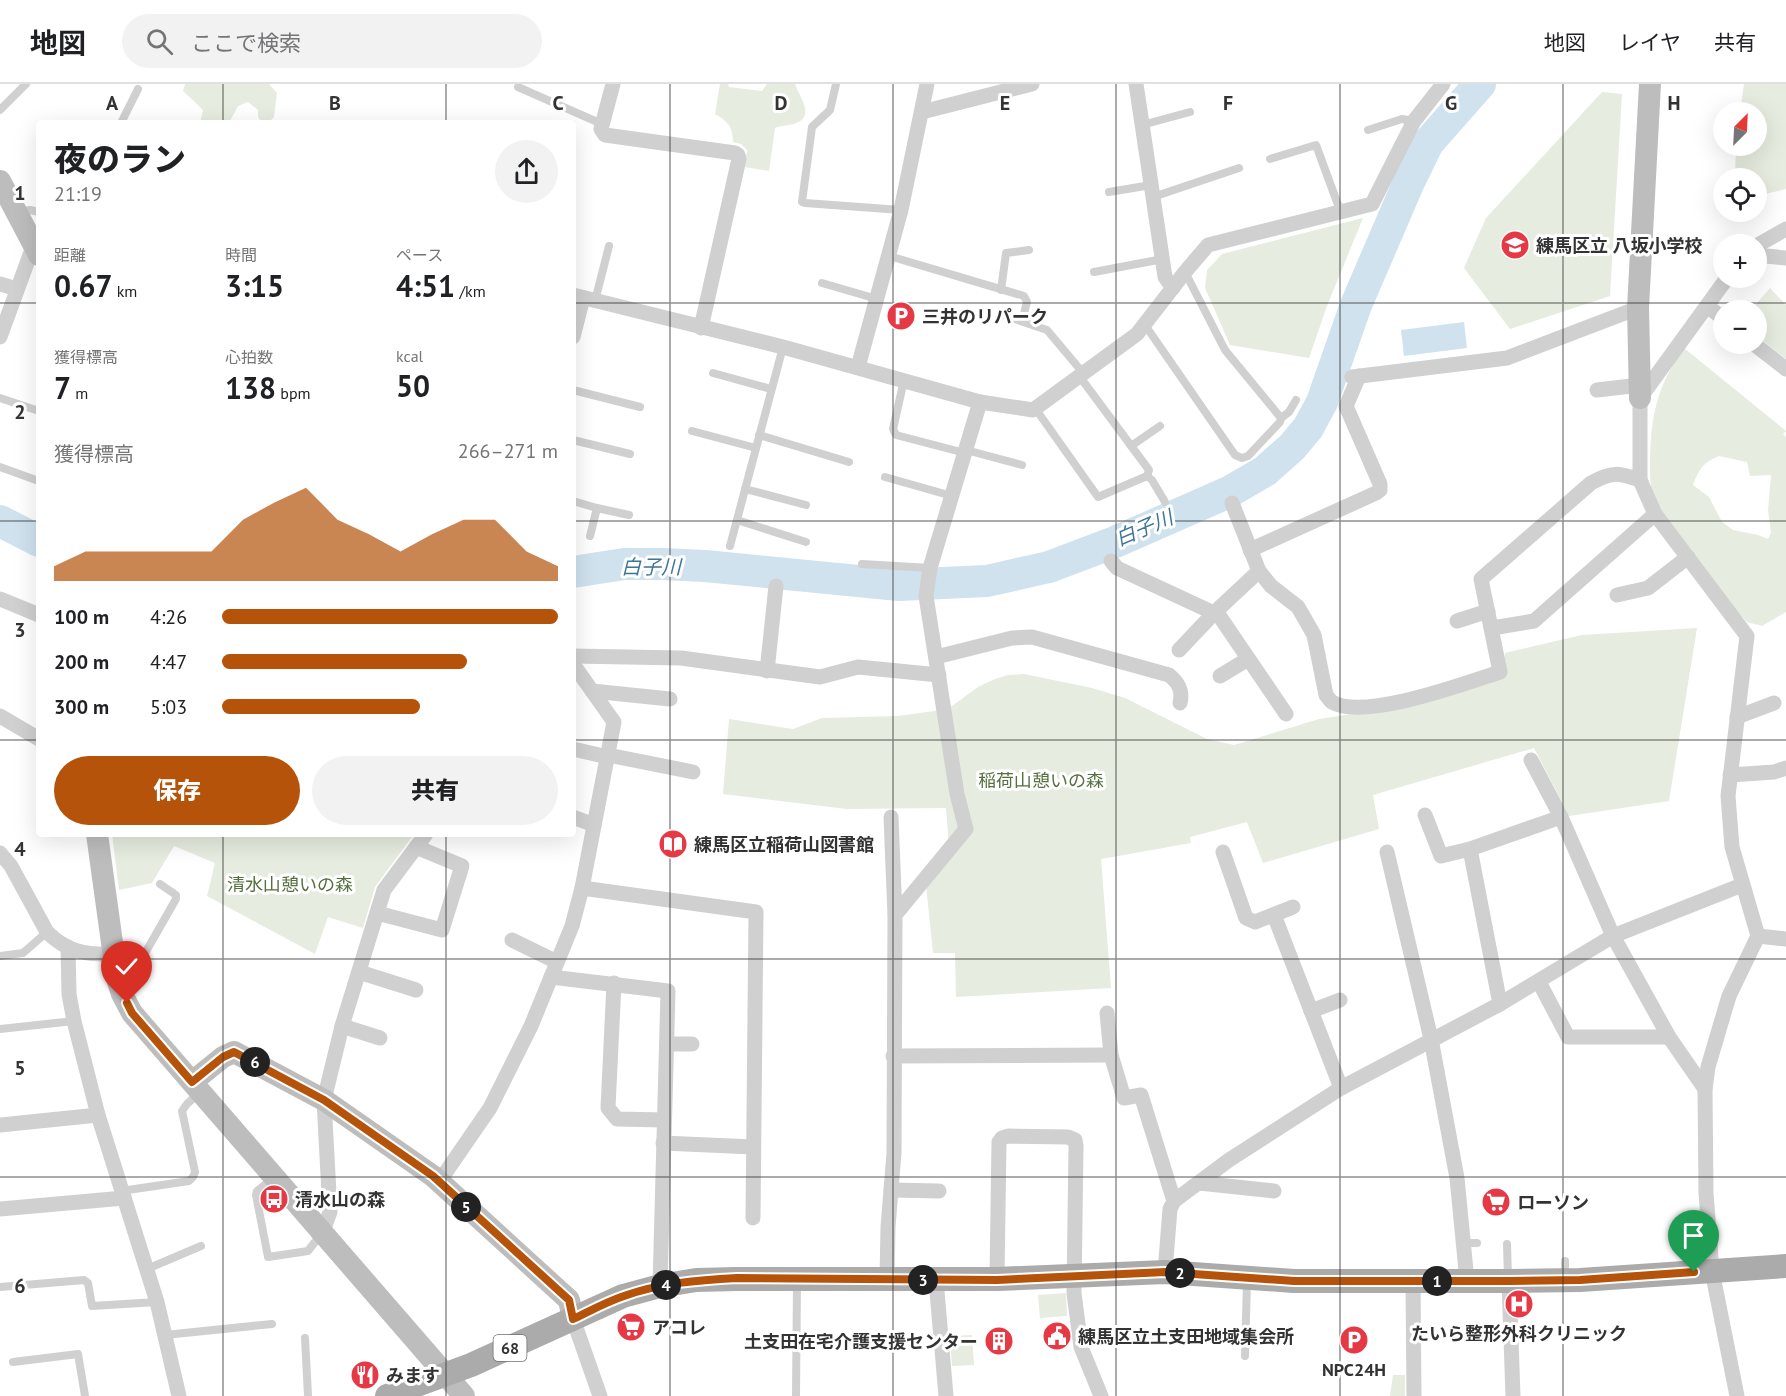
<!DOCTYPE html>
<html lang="ja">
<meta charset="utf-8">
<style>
:root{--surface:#fff;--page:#f2f2f2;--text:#202124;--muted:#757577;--line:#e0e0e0;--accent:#b45309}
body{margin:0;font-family:"PT Sans","Noto Sans JP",sans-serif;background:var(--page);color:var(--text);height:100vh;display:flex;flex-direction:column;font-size:22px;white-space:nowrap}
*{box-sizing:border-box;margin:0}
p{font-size:20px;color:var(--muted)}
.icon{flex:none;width:33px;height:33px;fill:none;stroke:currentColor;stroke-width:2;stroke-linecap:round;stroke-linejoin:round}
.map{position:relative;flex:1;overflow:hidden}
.panel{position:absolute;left:36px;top:36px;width:540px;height:717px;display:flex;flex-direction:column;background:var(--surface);border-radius:6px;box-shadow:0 6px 24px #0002}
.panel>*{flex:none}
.needle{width:39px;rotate:24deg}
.fabs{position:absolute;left:1713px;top:18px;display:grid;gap:12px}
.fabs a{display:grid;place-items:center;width:54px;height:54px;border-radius:50%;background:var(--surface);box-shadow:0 6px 24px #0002;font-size:30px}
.pin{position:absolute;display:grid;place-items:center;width:51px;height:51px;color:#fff;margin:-62px -26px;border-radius:50% 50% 50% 0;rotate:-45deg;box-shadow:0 0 6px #0007}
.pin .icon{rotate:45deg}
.km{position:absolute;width:30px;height:30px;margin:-15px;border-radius:50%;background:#222;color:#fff;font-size:16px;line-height:30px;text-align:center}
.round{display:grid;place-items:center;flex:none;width:63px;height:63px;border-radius:32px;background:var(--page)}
.head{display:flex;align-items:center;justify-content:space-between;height:102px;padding:0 18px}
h1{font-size:33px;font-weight:800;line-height:45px}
.figures{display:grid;grid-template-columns:repeat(3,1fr);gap:9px;height:102px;padding:6px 18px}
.figures div{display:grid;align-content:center}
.figures b{font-size:30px;font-weight:800}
.figures small{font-size:16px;font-weight:400}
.figures p{font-size:16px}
.chart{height:168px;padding:12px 18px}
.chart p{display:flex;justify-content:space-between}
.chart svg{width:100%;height:108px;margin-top:6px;fill:var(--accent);opacity:.7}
.action{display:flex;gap:12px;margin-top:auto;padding:12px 18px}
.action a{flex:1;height:69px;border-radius:36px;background:var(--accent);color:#fff;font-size:24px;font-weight:800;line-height:69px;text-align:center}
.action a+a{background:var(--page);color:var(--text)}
ul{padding:0 18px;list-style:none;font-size:20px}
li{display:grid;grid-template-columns:96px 72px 1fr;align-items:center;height:45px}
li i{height:15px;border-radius:8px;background:var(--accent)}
header{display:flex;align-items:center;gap:36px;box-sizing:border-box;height:84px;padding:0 30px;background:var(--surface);border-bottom:2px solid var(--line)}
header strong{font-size:28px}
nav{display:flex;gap:33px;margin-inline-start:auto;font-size:21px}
.search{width:420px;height:54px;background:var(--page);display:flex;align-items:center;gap:15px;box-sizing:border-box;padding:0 21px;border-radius:33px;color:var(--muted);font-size:22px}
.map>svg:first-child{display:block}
.green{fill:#e6ecdf;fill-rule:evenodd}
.water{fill:#cfe2ee}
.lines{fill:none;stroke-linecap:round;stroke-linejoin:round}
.river{stroke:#cfe2ee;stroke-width:32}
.lane{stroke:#d0d0d0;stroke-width:8}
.street{stroke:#d0d0d0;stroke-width:15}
.secondary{stroke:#bdbdbd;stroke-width:22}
.primary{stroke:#ababab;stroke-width:24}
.route-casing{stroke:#fff;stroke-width:12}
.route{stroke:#b45309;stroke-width:8}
.grid{fill:none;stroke:#333;stroke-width:1.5;stroke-opacity:0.55}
.labels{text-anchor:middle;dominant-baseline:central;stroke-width:6;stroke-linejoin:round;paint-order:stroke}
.shield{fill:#fff;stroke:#707070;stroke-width:1.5}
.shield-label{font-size:16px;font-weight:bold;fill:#333}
.poi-label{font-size:18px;font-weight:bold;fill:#333;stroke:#fff;text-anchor:start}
.park-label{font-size:18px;fill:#56703f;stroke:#fff}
.water-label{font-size:20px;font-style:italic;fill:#3f7597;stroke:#fff}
.grid-label{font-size:20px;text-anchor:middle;font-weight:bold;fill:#333;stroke:#fff;stroke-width:6;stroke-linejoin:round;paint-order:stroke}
</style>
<header>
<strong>地図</strong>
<div class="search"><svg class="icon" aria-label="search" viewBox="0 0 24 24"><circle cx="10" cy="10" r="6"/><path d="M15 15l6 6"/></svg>ここで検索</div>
<nav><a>地図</a><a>レイヤ</a><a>共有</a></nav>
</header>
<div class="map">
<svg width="1786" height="1312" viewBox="0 0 1786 1312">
<rect width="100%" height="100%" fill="#fff"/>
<g class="green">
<polygon points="185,0 269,0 277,9 274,33 268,39 262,39 258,33 258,26 248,18 238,22 229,39 200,39 203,26 183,7"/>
<path d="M720,0H728L729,3L762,7L767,0H795C800,14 816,33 794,40C787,42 782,41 775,44L769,87L745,83L747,66L741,60L733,58C733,42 727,37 715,30Z"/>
<polygon points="1744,0 1786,0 1786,105 1757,112 1756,94 1735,94 1736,62 1756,62 1756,28 1740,28"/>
<polygon points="1602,8 1622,10 1610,212 1510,245 1464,184 1486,134"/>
<polygon points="1363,134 1327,222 1309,274 1230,261 1205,204 1207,186 1222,170"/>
<polygon points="1770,204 1786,221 1786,275 1757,252 1756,226 1751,226"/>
<path d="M1684,264L1786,347L1783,350L1786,353V528L1762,542L1747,538L1736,526C1710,492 1673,454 1655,416C1650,405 1650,392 1650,380C1651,331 1656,304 1684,264ZM1719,372L1747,378L1750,392L1771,391L1768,426L1771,449L1768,455L1758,451L1733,446L1722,438L1709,413L1693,401C1698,387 1703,378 1719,372Z"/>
<polygon points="1697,544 1669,717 1569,732 1534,664 1373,711 1379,745 1263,779 1247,738 1190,753 1191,759 1101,775 1111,904 956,913 955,869 933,869 926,801 950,775 946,724 847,725 723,710 729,635 793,645 822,634 898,632 948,625 978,603 995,595 1008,591 1024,590 1092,604 1125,614 1207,655 1234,661 1319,635 1418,620 1501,592 1505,569 1582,551"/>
<polygon points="112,750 414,750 375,803 363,844 328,833 315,870 207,812 215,779 174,762 152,799 119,806"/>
<polygon points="1066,1209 1067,1232 1040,1234 1038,1211"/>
<polygon points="972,1251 974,1281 952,1282 950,1252"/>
<polygon points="1393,1291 1405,1291 1405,1312 1390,1312"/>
</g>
<polygon class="water" points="1464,238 1467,264 1404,272 1401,246"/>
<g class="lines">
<g class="river">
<polyline points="0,437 39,457"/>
<polyline points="573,488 624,480 662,480 705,482 899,501 987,497 1049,483 1115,458 1229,408 1265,387 1292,363 1308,344 1322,318 1356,221 1408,100 1428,59 1480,0"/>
</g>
<g class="lane">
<polyline points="836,0 830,26 812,43 802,118 805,119 901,126"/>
<polyline points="518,3 602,40"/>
<polyline points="0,26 26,0"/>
<polyline points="121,39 138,5"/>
<polyline points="1142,41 1190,28"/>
<polyline points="1368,46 1402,35 1414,37"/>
<polyline points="1270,75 1316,61 1341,129"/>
<polyline points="1109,108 1151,101"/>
<polyline points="1153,113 1239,84"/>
<polyline points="18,128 30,126 39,128"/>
<polyline points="889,172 1024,212 1027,218 1022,237"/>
<polyline points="1094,188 1163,175"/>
<polyline points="822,199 877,215"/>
<polyline points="1001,206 1006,169 1029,166"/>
<polyline points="595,217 609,162"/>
<polyline points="1003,231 1047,246 1084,290"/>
<polyline points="1145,241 1235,371 1242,374 1248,372 1280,338 1281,334 1225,266 1185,188"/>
<polyline points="713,289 771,305"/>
<polyline points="904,296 893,345 896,351 965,369"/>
<polyline points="573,306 640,323"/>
<polyline points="0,314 39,327"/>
<polyline points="1035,324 1098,413 1147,392 1149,386 1080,293"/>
<polyline points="1281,334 1289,328 1296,316"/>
<polyline points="692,347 756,364"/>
<polyline points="759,351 849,378"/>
<polyline points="573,356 630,370"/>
<polyline points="1131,362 1160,342"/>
<polyline points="966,366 1022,381"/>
<polyline points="0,383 36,396"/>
<polyline points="1147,392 1152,396 1165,418"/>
<polyline points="885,393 952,412"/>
<polyline points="745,405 806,421"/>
<polyline points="573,417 597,424 590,452"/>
<polyline points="597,424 629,431"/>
<polyline points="737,436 806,458"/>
<polyline points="730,462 783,263"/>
<polyline points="862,480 930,484"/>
<polyline points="0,872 23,869 47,848"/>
<polyline points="124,906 176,815 176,811 160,800"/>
<polyline points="0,945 74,937"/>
<polyline points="273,1094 257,1107 256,1111 268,1173 308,1167 321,1150"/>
<polyline points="121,1107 189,1097 193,1093 195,1088 182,1027 187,1020 199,1009"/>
<polyline points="1464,1159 1477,1159"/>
<polyline points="1507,1160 1508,1194"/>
<polyline points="1565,1177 1565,1194"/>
<polyline points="147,1185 201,1162"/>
<polyline points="0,1203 84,1196 88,1199 92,1222 157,1218"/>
<polyline points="165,1251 272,1240"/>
<polyline points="305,1254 308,1312"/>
<polyline points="1245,1272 1247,1196"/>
<polyline points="13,1278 78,1270 85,1312"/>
<polyline points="796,1312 797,1197"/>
</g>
<g class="street">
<polyline points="613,0 601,45 605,51 735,69 738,71 739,75 701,244"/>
<polyline points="1136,0 1165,193 1173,204"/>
<polyline points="922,28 1032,0"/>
<polyline points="1756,162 1786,145"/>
<polyline points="1756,171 1786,174"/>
<polyline points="1727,194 1640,314 1640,396 1655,430 1747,552 1728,712 1732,763 1758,852 1729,912 1708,983 1705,1005 1706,1109 1712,1187 1737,1312"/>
<polyline points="0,200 17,205"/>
<polyline points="573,211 783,263 980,318 1033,326 1137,250 1185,188 1208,161 1372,120 1414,37 1443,0"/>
<polyline points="1707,222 1724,235"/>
<polyline points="0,253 34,160"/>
<polyline points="573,253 583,214"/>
<polyline points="1754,260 1786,285"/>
<polyline points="858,283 901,126 927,0"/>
<polyline points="1352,293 1507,274 1638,224"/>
<polyline points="1597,306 1640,301"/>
<path d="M1232,419L1259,487L1271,502L1298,523L1314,551L1326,611C1327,612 1331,618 1332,618C1364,637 1466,599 1500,588L1481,495L1591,399C1612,387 1618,389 1640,396"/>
<polyline points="1250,466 1376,409 1380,406 1380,400 1346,322 1359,292"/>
<polyline points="1111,477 1117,484 1214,529 1259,487"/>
<polyline points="1617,511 1648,504 1688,473"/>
<polyline points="0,515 39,531"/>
<polyline points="1216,527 1286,630"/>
<polyline points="1457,537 1488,527"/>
<polyline points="1492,544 1534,537 1655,430"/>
<polyline points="1179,566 1214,529"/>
<polyline points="573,572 681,574 820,593 858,583 939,591"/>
<path d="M936,573L1012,554L1032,553L1169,591C1179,599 1183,607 1180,619"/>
<polyline points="767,587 776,502"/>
<polyline points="1220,592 1248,575"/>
<polyline points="592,607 670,615"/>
<polyline points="0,632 39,655"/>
<polyline points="1737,633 1774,619"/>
<polyline points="573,665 608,673"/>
<polyline points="608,671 693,688"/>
<polyline points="1531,676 1561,733 1613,852 1669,953 1705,1005"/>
<polyline points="1730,691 1774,688 1786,684"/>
<polyline points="1425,731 1441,772 1470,765 1561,733"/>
<polyline points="573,733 594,741"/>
<polyline points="891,733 895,831"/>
<polyline points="1470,765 1500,920"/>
<polyline points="1223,768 1246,834 1255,838 1293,823"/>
<polyline points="1387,768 1431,955 1457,1094 1467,1197"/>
<path d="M0,769L11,782L47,848C67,868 86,871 113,870"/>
<polyline points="582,804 756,828 753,1134"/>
<polyline points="377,829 442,846 462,782 416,763"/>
<polyline points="1274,831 1341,1004"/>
<polyline points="1758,852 1786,855"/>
<polyline points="512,856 557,878"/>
<polyline points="68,863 69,910 74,937 98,1031 157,1218 179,1312"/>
<polyline points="359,888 416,906"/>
<polyline points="551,893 668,907 660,1202"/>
<polyline points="1539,898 1568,953 1669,953"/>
<polyline points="614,899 608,1024 617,1035 664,1036"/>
<polyline points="1311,927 1340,916"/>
<polyline points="1107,929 1111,971 1124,1014 1141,1011 1174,1117"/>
<polyline points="342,942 380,954"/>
<polyline points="667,960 692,960"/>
<polyline points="893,972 1111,971"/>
<polyline points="0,1041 98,1031"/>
<polyline points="663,1059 753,1063"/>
<polyline points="439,1098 490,1024 531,942 572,842 582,804 614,638 573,580"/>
<polyline points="1199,1099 1274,1107"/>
<polyline points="891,1106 939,1107"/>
<polyline points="0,1125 124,1114"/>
<polyline points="323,1147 330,1128 324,1016 342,942 384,806 426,750"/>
<polyline points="1165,1188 1170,1125 1174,1117 1229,1076 1341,1004 1500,920 1613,852 1742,801"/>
<polyline points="997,1195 999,1058 1002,1054 1008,1052 1068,1053 1075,1056 1076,1062 1074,1209 1081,1263 1101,1312"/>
<polyline points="887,1196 888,1143 894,1069 895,831 966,745 957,710 926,512 930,484 980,318"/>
<polyline points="936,1196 946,1312"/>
<polyline points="1413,1197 1414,1312"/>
<polyline points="1509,1197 1513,1312"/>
<polyline points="573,1235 600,1312"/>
</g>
<g class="secondary">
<polyline points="0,97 39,171"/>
<polyline points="1640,314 1638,224 1650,0"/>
<polyline points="97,750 117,895 122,910 132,929 464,1312"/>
<polyline points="192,998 223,973 234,968 324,1016 433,1092 569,1216 573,1235"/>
</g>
<polyline class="primary" points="387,1312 471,1281 623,1212 660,1202 696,1196 737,1195 997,1195 1165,1188 1294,1197 1509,1197 1580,1196 1786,1182"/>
</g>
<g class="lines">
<g class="route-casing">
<path id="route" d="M127,919L132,929L192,998L223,973L234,968L324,1016L433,1092L569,1216L573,1235C590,1227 606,1218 624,1212C660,1199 699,1196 737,1194L997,1196L1165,1188L1294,1197H1509L1580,1196L1694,1188"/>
</g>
<use href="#route" class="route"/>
</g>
<path class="grid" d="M223,0V39M446,0V39M670,0V1312M893,0V1312M1116,0V1312M1340,0V1312M1563,0V1312M0,219H39M573,219H1786M0,437H39M573,437H1786M0,656H39M573,656H1786M223,750V1312M446,750V1312M0,875H1786M0,1093H1786"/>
<defs>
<g id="school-disc" transform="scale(1.5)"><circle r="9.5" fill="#e63946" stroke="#fff"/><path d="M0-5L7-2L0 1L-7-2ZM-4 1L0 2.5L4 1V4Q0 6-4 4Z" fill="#fff"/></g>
<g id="parking-disc" transform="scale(1.5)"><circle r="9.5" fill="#e63946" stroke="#fff"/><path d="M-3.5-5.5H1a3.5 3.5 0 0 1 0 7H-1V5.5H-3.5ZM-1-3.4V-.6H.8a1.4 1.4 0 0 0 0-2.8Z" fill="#fff"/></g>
<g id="library-disc" transform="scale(1.5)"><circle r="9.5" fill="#e63946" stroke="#fff"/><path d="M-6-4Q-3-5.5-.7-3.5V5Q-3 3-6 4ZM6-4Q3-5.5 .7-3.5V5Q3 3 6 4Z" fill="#fff"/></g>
<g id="bus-disc" transform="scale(1.5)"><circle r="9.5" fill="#e63946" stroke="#fff"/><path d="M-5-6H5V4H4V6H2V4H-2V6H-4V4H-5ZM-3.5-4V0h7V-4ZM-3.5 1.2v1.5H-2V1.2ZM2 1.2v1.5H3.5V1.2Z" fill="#fff"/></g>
<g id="supermarket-disc" transform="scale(1.5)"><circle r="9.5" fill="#e63946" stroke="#fff"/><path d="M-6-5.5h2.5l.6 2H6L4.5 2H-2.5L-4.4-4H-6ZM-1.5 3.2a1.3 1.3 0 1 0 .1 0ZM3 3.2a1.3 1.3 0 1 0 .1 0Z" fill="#fff"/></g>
<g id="hospital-disc" transform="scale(1.5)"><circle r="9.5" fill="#e63946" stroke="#fff"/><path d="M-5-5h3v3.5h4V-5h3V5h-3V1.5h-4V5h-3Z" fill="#fff"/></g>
<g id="civic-disc" transform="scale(1.5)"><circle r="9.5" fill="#e63946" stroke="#fff"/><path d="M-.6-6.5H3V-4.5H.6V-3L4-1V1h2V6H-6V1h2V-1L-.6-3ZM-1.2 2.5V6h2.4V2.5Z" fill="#fff"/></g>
<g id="building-disc" transform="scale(1.5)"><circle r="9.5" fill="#e63946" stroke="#fff"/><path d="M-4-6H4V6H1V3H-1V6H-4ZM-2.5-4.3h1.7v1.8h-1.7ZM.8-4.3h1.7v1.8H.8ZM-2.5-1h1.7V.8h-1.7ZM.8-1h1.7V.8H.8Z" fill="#fff"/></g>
<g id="restaurant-disc" transform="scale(1.5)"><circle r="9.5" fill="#e63946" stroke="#fff"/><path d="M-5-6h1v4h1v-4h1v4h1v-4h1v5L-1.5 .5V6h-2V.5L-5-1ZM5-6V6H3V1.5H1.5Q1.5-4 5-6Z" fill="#fff"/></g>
</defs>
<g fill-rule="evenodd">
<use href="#school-disc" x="1515" y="161"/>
<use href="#parking-disc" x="901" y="232"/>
<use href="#library-disc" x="673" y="760"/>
<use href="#bus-disc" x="274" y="1115"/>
<use href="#supermarket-disc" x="1496" y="1118"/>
<use href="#hospital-disc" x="1519" y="1220"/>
<use href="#supermarket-disc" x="631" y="1243"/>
<use href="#civic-disc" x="1057" y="1252"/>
<use href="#parking-disc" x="1354" y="1256"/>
<use href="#building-disc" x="999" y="1257"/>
<use href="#restaurant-disc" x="365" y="1291"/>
</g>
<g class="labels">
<rect class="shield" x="493.5" y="1251" width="33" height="26" rx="4.5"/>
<g class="shield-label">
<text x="510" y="1264">68</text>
</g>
<g class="poi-label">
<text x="1536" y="161">練馬区立 八坂小学校</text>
<text x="922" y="232">三井のリパーク</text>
<text x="694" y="760">練馬区立稲荷山図書館</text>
<text x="295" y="1115">清水山の森</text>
<text x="1517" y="1118">ローソン</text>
<text x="652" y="1243">アコレ</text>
<text x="1519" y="1249" text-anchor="middle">たいら整形外科クリニック</text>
<text x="1078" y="1252">練馬区立土支田地域集会所</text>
<text x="978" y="1257" text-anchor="end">土支田在宅介護支援センター</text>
<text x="1354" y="1285" text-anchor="middle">NPC24H</text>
<text x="386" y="1291">みます</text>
</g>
<g class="park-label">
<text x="1041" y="696">稲荷山憩いの森</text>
<text x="290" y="800">清水山憩いの森</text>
</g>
<g class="water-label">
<text transform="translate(1144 444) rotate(-23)">白子川</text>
<text x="651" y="483">白子川</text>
</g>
</g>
<g class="grid-label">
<text x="112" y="26">A</text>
<text x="335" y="26">B</text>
<text x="558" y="26">C</text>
<text x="781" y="26">D</text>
<text x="1005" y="26">E</text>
<text x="1228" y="26">F</text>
<text x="1451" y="26">G</text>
<text x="1674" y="26">H</text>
<text x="20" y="116">1</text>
<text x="20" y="335">2</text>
<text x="20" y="553">3</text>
<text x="20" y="772">4</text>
<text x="20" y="991">5</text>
<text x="20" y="1209">6</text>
</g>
</svg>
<div class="fabs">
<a><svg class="needle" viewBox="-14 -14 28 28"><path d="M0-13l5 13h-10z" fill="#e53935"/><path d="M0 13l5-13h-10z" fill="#757577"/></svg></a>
<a><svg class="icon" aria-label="locate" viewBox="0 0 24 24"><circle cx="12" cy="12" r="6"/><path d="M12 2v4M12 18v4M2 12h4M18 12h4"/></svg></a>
<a>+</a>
<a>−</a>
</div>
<div class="pin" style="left:1694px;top:1188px;background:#1e9e55"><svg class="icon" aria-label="arrive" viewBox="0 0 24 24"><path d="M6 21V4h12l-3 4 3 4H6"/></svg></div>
<div class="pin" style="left:127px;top:919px;background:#d93025"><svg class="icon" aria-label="check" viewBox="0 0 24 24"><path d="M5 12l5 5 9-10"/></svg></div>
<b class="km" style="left:1437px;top:1197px">1</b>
<b class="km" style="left:1180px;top:1189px">2</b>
<b class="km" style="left:923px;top:1196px">3</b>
<b class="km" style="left:666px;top:1201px">4</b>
<b class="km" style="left:466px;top:1123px">5</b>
<b class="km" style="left:255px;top:978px">6</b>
<section class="panel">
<div class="head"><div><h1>夜のラン</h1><p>21:19</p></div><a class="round"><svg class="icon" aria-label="share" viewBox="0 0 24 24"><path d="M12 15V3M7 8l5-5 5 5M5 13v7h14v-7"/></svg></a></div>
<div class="figures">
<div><p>距離</p><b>0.67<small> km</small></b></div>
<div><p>時間</p><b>3:15</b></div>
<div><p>ペース</p><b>4:51<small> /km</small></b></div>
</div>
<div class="figures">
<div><p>獲得標高</p><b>7<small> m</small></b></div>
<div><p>心拍数</p><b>138<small> bpm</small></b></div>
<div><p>kcal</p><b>50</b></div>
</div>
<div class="chart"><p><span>獲得標高</span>266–271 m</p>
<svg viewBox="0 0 160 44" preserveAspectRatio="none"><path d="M0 44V38L10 32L20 32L30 32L40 32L50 32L60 19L70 12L80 6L90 19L100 25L110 32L120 25L130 19L140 19L150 32L160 38V44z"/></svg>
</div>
<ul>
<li><b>100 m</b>4:26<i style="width:100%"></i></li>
<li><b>200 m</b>4:47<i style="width:73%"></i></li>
<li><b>300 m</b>5:03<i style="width:59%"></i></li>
</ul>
<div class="action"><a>保存</a><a>共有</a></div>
</section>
</div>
